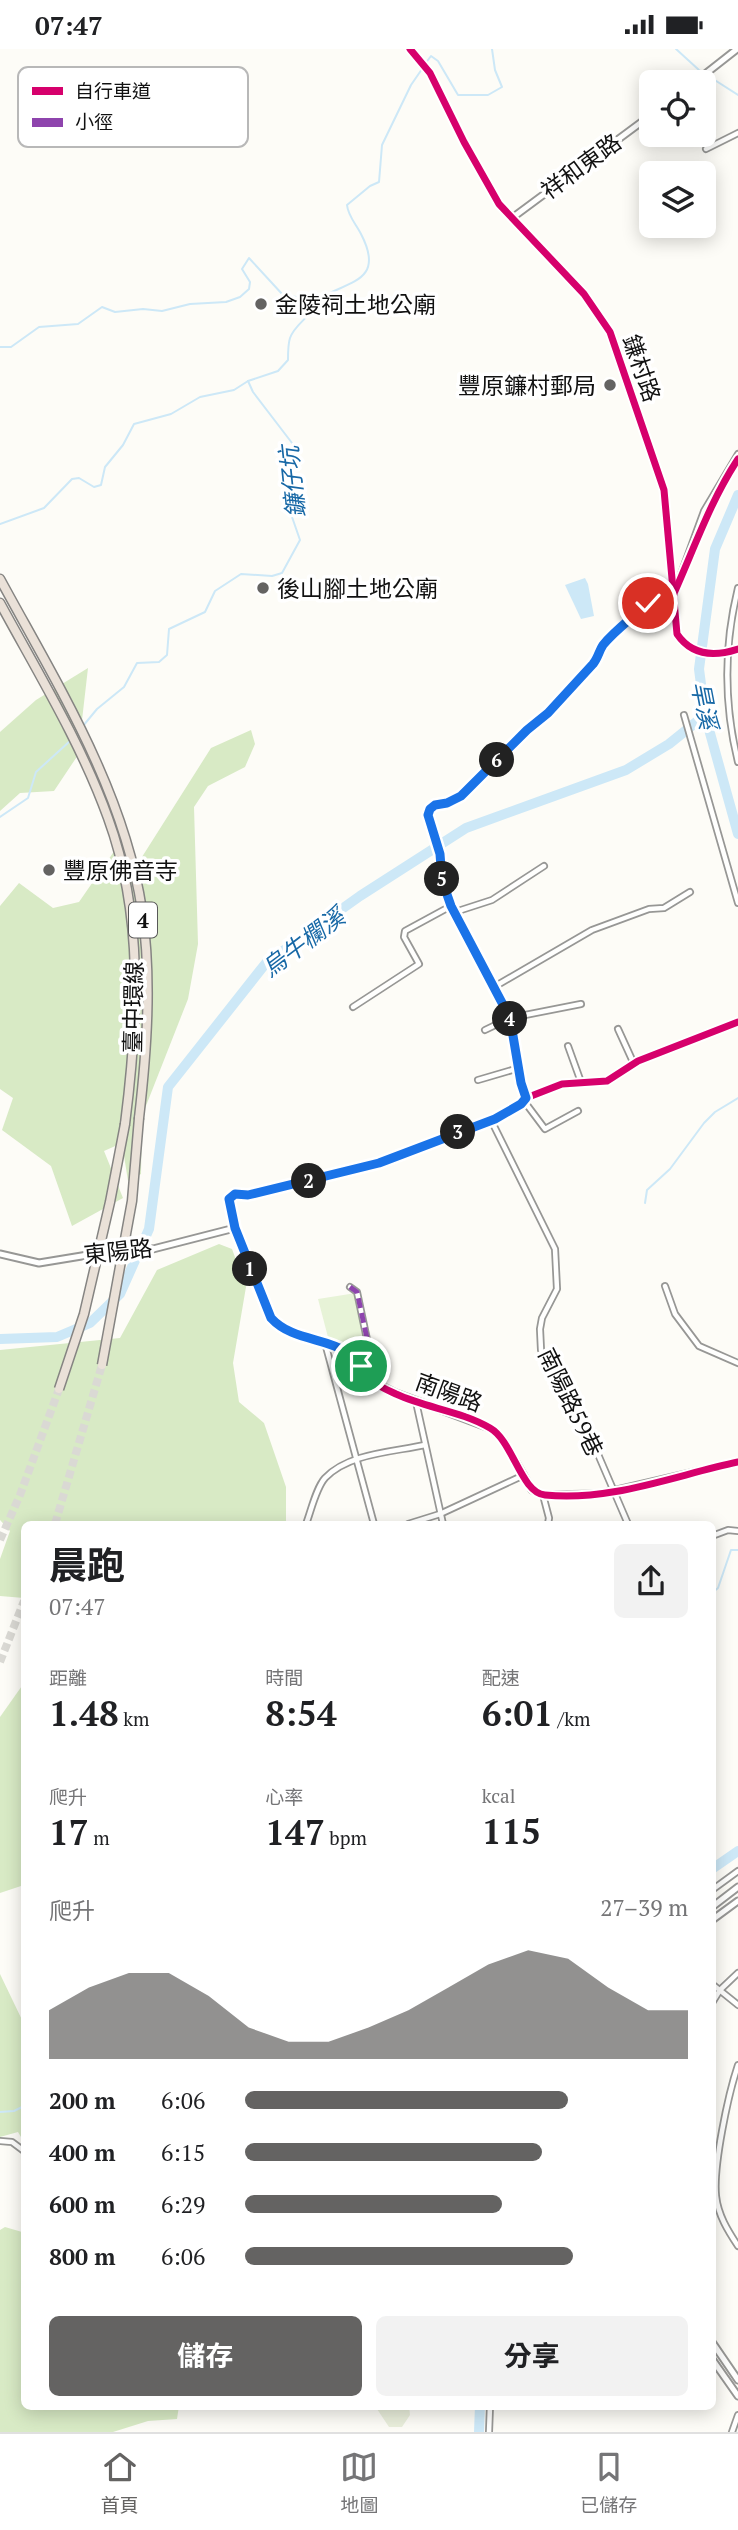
<!DOCTYPE html>
<html lang="zh-TW">
<meta charset="utf-8">
<style>
:root{--surface:#fff;--page:#f2f2f2;--text:#202124;--muted:#757577;--line:#e0e0e0;--accent:#646362}
body{margin:0;font-family:"PT Serif","Noto Sans TC",serif;background:var(--page);color:var(--text);height:100vh;display:flex;flex-direction:column;font-size:26px;white-space:nowrap}
*{box-sizing:border-box;margin:0}
p{font-size:23px;color:var(--muted)}
.icon{flex:none;width:38px;height:38px;fill:none;stroke:currentColor;stroke-width:2;stroke-linecap:round;stroke-linejoin:round}
.map{position:relative;flex:1;overflow:hidden}
.drawer{position:absolute;left:21px;top:1472px;width:695px;height:889px;display:flex;flex-direction:column;background:var(--surface);border-radius:10px;box-shadow:0 4px 18px #0003}
.drawer>*{flex:none}
.tools{position:absolute;left:639px;top:21px;display:grid;gap:14px}
.tools a{display:grid;place-items:center;width:77px;height:77px;border-radius:10px;background:var(--surface);box-shadow:0 4px 18px #0003;font-size:35px}
.pin{position:absolute;display:grid;place-items:center;width:60px;height:60px;color:#fff;margin:-30px;border:4px solid #fff;border-radius:50%;box-shadow:0 2px 7px #0007}
.km{position:absolute;width:35px;height:35px;margin:-18px;border-radius:50%;background:#222;color:#fff;font-size:19px;line-height:35px;text-align:center}
.round{display:grid;place-items:center;flex:none;width:74px;height:74px;border-radius:10px;background:var(--page)}
.headline{display:flex;align-items:center;justify-content:space-between;height:119px;padding:0 28px}
h1{font-size:38px;font-weight:700;line-height:52px}
.figures{display:grid;grid-template-columns:repeat(3,1fr);gap:10px;height:119px;padding:7px 28px}
.figures div{display:grid;align-content:center}
.figures b{font-size:35px;font-weight:700}
.figures small{font-size:19px;font-weight:400}
.figures p{font-size:19px}
.chart{height:196px;padding:14px 28px}
.chart p{display:flex;justify-content:space-between}
.chart svg{width:100%;height:126px;margin-top:7px;fill:var(--accent);opacity:.7}
.cta{display:flex;gap:14px;margin-top:auto;padding:14px 28px}
.cta a{flex:1;height:80px;border-radius:10px;background:var(--accent);color:#fff;font-size:28px;font-weight:700;line-height:80px;text-align:center}
.cta a+a{background:var(--page);color:var(--text)}
ul{padding:0 28px;list-style:none;font-size:23px}
li{display:grid;grid-template-columns:112px 84px 1fr;align-items:center;height:52px}
li i{height:18px;border-radius:9px;background:var(--accent)}
.status{display:flex;justify-content:space-between;align-items:center;height:49px;padding:0 35px;background:var(--surface);direction:ltr}
.status svg{height:19px;fill:currentColor}
.dock{display:flex;justify-content:space-around;align-items:center;height:98px;border-top:2px solid var(--line);background:var(--surface);font-size:19px;color:var(--muted)}
.dock a{display:grid;justify-items:center;gap:4px}
.dock .active{color:var(--accent)}
.map>svg:first-child{display:block}
.green{fill:#e7f3d7}
.forest{fill:#d8eac5}
.cemetery{fill:#e9eedb}
.water{fill:#cde8f7}
.lines{fill:none;stroke-linecap:round;stroke-linejoin:round}
.stream{stroke:#cde8f7;stroke-width:2}
.river{stroke:#cde8f7;stroke-width:10}
.motorway-tunnel{stroke:#dad9d4;stroke-width:8;stroke-dasharray:8 4;stroke-linecap:butt}
.minor-casing{stroke:#979795;stroke-width:8}
.tertiary-casing{stroke:#979795;stroke-width:9}
.motorway-casing{stroke:#858482;stroke-width:11}
.minor{stroke:#fffffe;stroke-width:4.5}
.tertiary{stroke:#fffffe;stroke-width:5}
.motorway{stroke:#eae1d8;stroke-width:8}
.motorway-bridge-casing{stroke:#858482;stroke-width:11;stroke-linecap:butt}
.motorway-bridge{stroke:#eae1d8;stroke-width:8}
.quiet{stroke:#8e44ad;stroke-width:5;stroke-dasharray:10 5;stroke-linecap:butt}
.cycleway-casing{stroke:#fff;stroke-width:11}
.cycleway{stroke:#d6006c;stroke-width:7}
.route-casing{stroke:#fff;stroke-width:14}
.route{stroke:#1a73e8;stroke-width:9}
.poi-dot{fill:#646362;stroke:#fff;stroke-width:2.5}
.labels{text-anchor:middle;dominant-baseline:central;stroke-width:7;stroke-linejoin:round;paint-order:stroke}
.shield{fill:#fff;stroke:#585858;stroke-width:2}
.shield-label{font-size:21px;font-weight:bold;fill:#111}
.street-label{font-size:23px;fill:#111;stroke:#fff}
.poi-label{font-size:23px;fill:#111;stroke:#fff;text-anchor:start}
.water-label{font-size:24px;font-style:italic;fill:#1768a6;stroke:#fff}
.key{fill:#fff;stroke:#b8b8b8;stroke-width:2}
.key-label{font-size:19px;fill:#111}
</style>
<div class="status"><b>07:47</b><svg viewBox="0 0 49 12"><path d="M0 12V9h3v3zM5 12V6h3v6zM10 12V3h3v9zM15 12V0h3v12zM26 1h20v11H26zM47 4h2v5h-2z"/></svg></div>
<div class="map">
<svg width="738" height="2383" viewBox="0 0 738 2383">
<rect width="100%" height="100%" fill="#fdfcf7"/>
<polygon class="green" points="356,1244 372,1309 363,1313 354,1304 329,1292 318,1250"/>
<g class="forest">
<polygon points="88,619 78,706 54,742 20,744 0,762 0,683 36,651"/>
<polygon points="251,681 255,695 245,718 208,737 194,758 198,895 188,950 142,1067 141,1125 128,1132 122,1094 104,1102 123,1149 72,1177 51,1117 2,1081 13,1049 0,1040 0,857 19,834 53,859 79,853 115,801 135,819 211,699"/>
<polygon points="219,1195 232,1200 246,1238 233,1314 239,1353 264,1374 286,1438 286,1475 24,1475 24,1549 0,1547 0,1510 10,1482 0,1471 0,1301 120,1289 157,1221"/>
<polygon points="24,1634 24,1836 0,1844 0,1668"/>
<polygon points="0,1925 24,1975 24,2093 18,2083 0,2088"/>
<polygon points="5,2178 22,2183 24,2188 24,2357 179,2357 177,2370 148,2372 113,2383 0,2383 0,2181"/>
</g>
<polygon class="cemetery" points="375,2357 409,2357 410,2366 402,2378 389,2378"/>
<polygon class="water" points="585,529 588,535 594,567 581,570 565,536"/>
<g class="lines">
<g class="stream">
<polyline points="676,0 699,21 738,46"/>
<polyline points="425,15 431,7 438,12 458,46 488,46 502,38 495,21 492,0"/>
<polyline points="0,298 11,298 39,278 78,275 102,258 115,263 143,260 162,262 190,255 226,253 240,248 249,240 250,233 242,220 249,209 283,246 316,251"/>
<polyline points="0,475 44,459 72,430 79,429 94,438 101,436 105,418 123,396 134,375 171,365 200,348 234,341 248,332"/>
<path d="M83,677L97,660L124,638L137,614L159,613L167,606L169,580L205,563L215,542L241,525L272,527L282,524L300,491L292,468L296,446L292,416V394L253,343L248,332L278,322L288,311C288,304 288,295 290,289C296,273 311,270 316,251C348,232 386,233 361,185C356,175 348,167 347,156L370,137L379,133L382,96L411,36L422,20"/>
<polyline points="0,768 28,749 36,723 70,692"/>
<polyline points="645,1154 647,1141 670,1120 704,1074 715,1063 738,1049"/>
<polyline points="712,1544 718,1539 731,1501 738,1501"/>
<polyline points="0,2063 14,2062 24,2057"/>
</g>
<g class="river">
<polyline points="738,446 715,500 699,620 705,666 738,785"/>
<polyline points="0,1290 57,1288 90,1274 120,1245 149,1180 168,1038 266,914 360,847 466,779 626,721 669,695 705,666"/>
<polyline points="712,1820 738,1802"/>
<polyline points="479,2383 480,2357"/>
</g>
<g class="motorway-tunnel">
<polyline points="55,1475 102,1316"/>
<polyline points="0,1491 20,1446 59,1340"/>
<polyline points="0,1613 24,1552"/>
</g>
<g class="minor-casing">
<g id="minor">
<polyline points="706,100 738,84"/>
<path d="M738,539C724,596 724,656 738,713"/>
<polyline points="674,544 704,462 738,405"/>
<polyline points="684,666 738,854"/>
<polyline points="455,863 492,851 544,817"/>
<polyline points="494,938 592,881 649,860 664,859 690,843"/>
<polyline points="353,958 419,915 404,888 405,882 451,857"/>
<polyline points="618,980 634,1015"/>
<polyline points="485,981 510,969 581,955"/>
<polyline points="568,997 581,1033"/>
<polyline points="478,1031 519,1019"/>
<polyline points="526,1049 562,1035 607,1032 638,1012 738,973"/>
<polyline points="524,1052 545,1080 578,1062"/>
<polyline points="491,1071 555,1200 557,1240 542,1269 540,1280 541,1301 550,1319 569,1338 628,1475"/>
<polyline points="665,1237 675,1265 699,1297 738,1314"/>
<polyline points="350,1238 357,1243 376,1333"/>
<polyline points="325,1294 374,1475"/>
<polyline points="416,1353 443,1475"/>
<polyline points="543,1446 549,1469 548,1475"/>
<path d="M306,1475C311,1462 316,1439 325,1429C349,1404 393,1403 425,1396"/>
<polyline points="408,1475 440,1465 524,1426"/>
<polyline points="712,1487 728,1481 738,1482"/>
<polyline points="712,1841 738,1822"/>
<polyline points="712,1935 738,1956"/>
<polyline points="712,1954 720,1941 738,1924"/>
<path d="M738,2016C728,2046 713,2117 716,2147C718,2166 728,2182 738,2197"/>
<polyline points="0,2092 12,2093 24,2102"/>
<polyline points="489,2383 490,2357"/>
<polyline points="732,2383 738,2366"/>
</g>
</g>
<g class="tertiary-casing">
<g id="tertiary">
<path d="M410,0L430,24L464,93L499,155L584,245L610,283L664,441L677,585C692,607 714,608 738,600"/>
<polyline points="695,33 737,0"/>
<polyline points="512,169 651,66"/>
<path d="M674,545C668,545 663,544 658,547C648,552 604,592 600,600C597,606 597,610 593,615L548,664L527,681L461,747L447,754L435,756L430,760L428,766L440,805L442,831L451,857L510,969L521,1034L526,1049L521,1054L495,1070L379,1114L249,1146L235,1145L229,1150V1154L245,1206L266,1258L277,1275L299,1287L349,1304L376,1334L396,1344L492,1380L504,1392L532,1441L543,1446L600,1445L738,1413"/>
<polyline points="0,1205 39,1214 112,1202 153,1200 235,1179"/>
<polyline points="712,1858 738,1838"/>
<polyline points="712,1871 738,1852"/>
<polyline points="712,2293 738,2331"/>
<polyline points="712,2310 738,2347"/>
</g>
</g>
<g class="motorway-casing">
<g id="motorway">
<path d="M0,530C57,635 124,741 142,861C152,930 147,1000 139,1069"/>
<path d="M0,554C38,624 81,694 108,769C144,867 138,973 125,1075"/>
</g>
</g>
<use href="#minor" class="minor"/>
<use href="#tertiary" class="tertiary"/>
<use href="#motorway" class="motorway"/>
<g class="motorway-bridge-casing">
<g id="motorway-bridge">
<polyline points="102,1316 132,1152 139,1069"/>
<polyline points="59,1340 84,1265 110,1153 125,1075"/>
</g>
</g>
<use href="#motorway-bridge" class="motorway-bridge"/>
<polyline class="quiet" points="350,1238 357,1243 376,1331"/>
<g class="cycleway-casing">
<g id="cycleway">
<path d="M410,0L430,24L464,93L499,155L584,245L610,283L664,441L677,585C692,607 714,608 738,600"/>
<path d="M675,542C695,497 711,451 738,410"/>
<path d="M738,973L638,1012L607,1032L562,1035L526,1049L521,1054L495,1070L379,1114L249,1146L235,1145L229,1150C230,1173 262,1264 279,1277C299,1291 327,1291 348,1304C360,1311 366,1326 377,1335C382,1339 390,1342 396,1345C426,1359 461,1362 490,1379C513,1392 521,1444 545,1446C610,1453 676,1426 738,1413"/>
<path d="M526,1049L521,1034L510,969L451,857L442,831L440,805L428,766L430,760L435,756L447,754L461,747L527,681L548,664L593,615C597,610 597,606 600,600C604,592 648,552 658,547C663,544 668,545 674,545"/>
</g>
</g>
<use href="#cycleway" class="cycleway"/>
</g>
<g class="lines">
<g class="route-casing">
<path id="route" d="M361,1317C357,1313 353,1307 349,1304C325,1288 292,1292 271,1269L235,1179L229,1150L235,1145L248,1146L379,1114L495,1070L521,1055L526,1049L521,1034L510,969L451,857L442,831L440,805L428,766L430,760L435,756L447,754L461,747L527,681L548,664L593,615C598,609 599,602 603,596C616,580 634,568 648,554"/>
</g>
<use href="#route" class="route"/>
</g>
<g class="poi-dot">
<circle cx="261" cy="255" r="7"/>
<circle cx="610" cy="336" r="7"/>
<circle cx="263" cy="539" r="7"/>
<circle cx="49" cy="821" r="7"/>
</g>
<g class="labels">
<rect class="shield" x="129" y="853.5" width="28" height="35" rx="5"/>
<g class="shield-label">
<text x="143" y="871">4</text>
</g>
<g class="street-label">
<text transform="translate(581 117) rotate(-36)">祥和東路</text>
<text transform="translate(642 319) rotate(71)">鎌村路</text>
<text transform="translate(133 958) rotate(-89)">臺中環線</text>
<text transform="translate(118 1202) rotate(-6)">東陽路</text>
<text transform="translate(449 1343) rotate(20)">南陽路</text>
<text transform="translate(571 1353) rotate(64)">南陽路59巷</text>
</g>
<g class="poi-label">
<text x="275" y="255">金陵祠土地公廟</text>
<text x="596" y="336" text-anchor="end">豐原鐮村郵局</text>
<text x="277" y="539">後山腳土地公廟</text>
<text x="63" y="821">豐原佛音寺</text>
</g>
<g class="water-label">
<text transform="translate(292 433) rotate(-96)">鐮仔坑</text>
<text transform="translate(705 656) rotate(79)">旱溪</text>
<text transform="translate(303 893) rotate(-37)">烏牛欄溪</text>
</g>
</g>
<rect x="18" y="18" width="230" height="80" rx="10" class="key"/>
<rect x="32" y="38" width="31" height="8" fill="#d6006c"/>
<rect x="32" y="69" width="31" height="9" fill="#8e44ad"/>
<g class="key-label">
<text x="75" y="49">自行車道</text>
<text x="75" y="80">小徑</text>
</g>
</svg>
<div class="tools">
<a><svg class="icon" aria-label="locate" viewBox="0 0 24 24"><circle cx="12" cy="12" r="6"/><path d="M12 2v4M12 18v4M2 12h4M18 12h4"/></svg></a>
<a><svg class="icon" aria-label="layers" viewBox="0 0 24 24"><path d="M12 4l9 5-9 5-9-5zM3 14l9 5 9-5"/></svg></a>
</div>
<div class="pin" style="left:361px;top:1317px;background:#1e9e55"><svg class="icon" aria-label="arrive" viewBox="0 0 24 24"><path d="M6 21V4h12l-3 4 3 4H6"/></svg></div>
<div class="pin" style="left:648px;top:554px;background:#d93025"><svg class="icon" aria-label="check" viewBox="0 0 24 24"><path d="M5 12l5 5 9-10"/></svg></div>
<b class="km" style="left:250px;top:1220px">1</b>
<b class="km" style="left:309px;top:1132px">2</b>
<b class="km" style="left:458px;top:1083px">3</b>
<b class="km" style="left:510px;top:970px">4</b>
<b class="km" style="left:442px;top:830px">5</b>
<b class="km" style="left:497px;top:711px">6</b>
<section class="drawer">
<div class="headline"><div><h1>晨跑</h1><p>07:47</p></div><a class="round"><svg class="icon" aria-label="share" viewBox="0 0 24 24"><path d="M12 15V3M7 8l5-5 5 5M5 13v7h14v-7"/></svg></a></div>
<div class="figures">
<div><p>距離</p><b>1.48<small> km</small></b></div>
<div><p>時間</p><b>8:54</b></div>
<div><p>配速</p><b>6:01<small> /km</small></b></div>
</div>
<div class="figures">
<div><p>爬升</p><b>17<small> m</small></b></div>
<div><p>心率</p><b>147<small> bpm</small></b></div>
<div><p>kcal</p><b>115</b></div>
</div>
<div class="chart"><p><span>爬升</span>27–39 m</p>
<svg viewBox="0 0 160 44" preserveAspectRatio="none"><path d="M0 44V27L10 19L20 14L30 14L40 22L50 33L60 38L70 38L80 33L90 27L100 19L110 11L120 6L130 9L140 19L150 27L160 27V44z"/></svg>
</div>
<ul>
<li><b>200 m</b>6:06<i style="width:73%"></i></li>
<li><b>400 m</b>6:15<i style="width:67%"></i></li>
<li><b>600 m</b>6:29<i style="width:58%"></i></li>
<li><b>800 m</b>6:06<i style="width:74%"></i></li>
</ul>
<div class="cta"><a>儲存</a><a>分享</a></div>
</section>
</div>
<nav class="dock">
<a class="active"><svg class="icon" aria-label="home" viewBox="0 0 24 24"><path d="M3 11l9-7 9 7M6 9v11h12V9"/></svg>首頁</a>
<a><svg class="icon" aria-label="map" viewBox="0 0 24 24"><path d="M3 6l6-2 6 2 6-2v14l-6 2-6-2-6 2zM9 4v14M15 6v14"/></svg>地圖</a>
<a><svg class="icon" aria-label="saved" viewBox="0 0 24 24"><path d="M7 4h10v16l-5-4-5 4z"/></svg>已儲存</a>
</nav>
